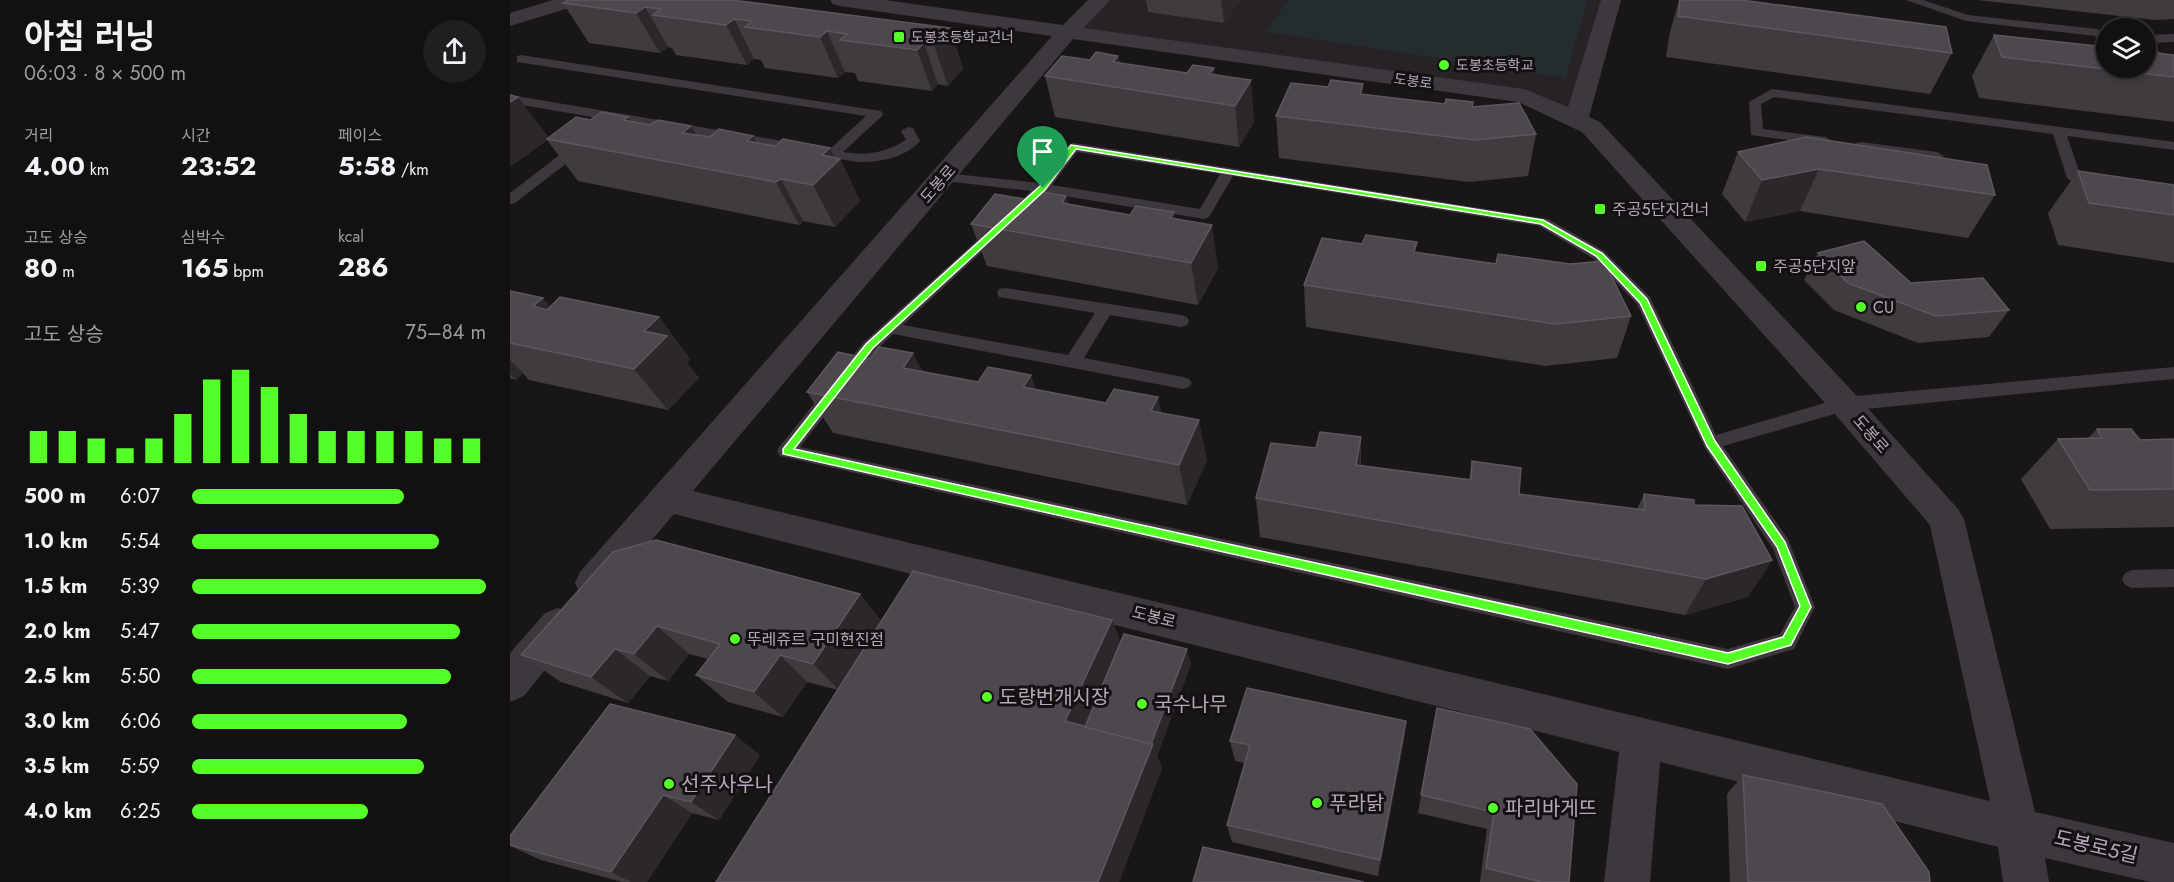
<!DOCTYPE html>
<html lang="ko">
<meta charset="utf-8">
<style>
:root{--surface:#131012;--page:#201e20;--text:#f1f3f6;--muted:#9d9d9f;--line:#323032;--accent:#55ff28}
body{margin:0;font-family:Jost,"Noto Sans KR",sans-serif;background:var(--page);color:var(--text);height:100vh;display:flex;flex-direction:column;font-size:22px;white-space:nowrap}
*{box-sizing:border-box;margin:0}
p{font-size:20px;color:var(--muted)}
.icon{flex:none;width:33px;height:33px;fill:none;stroke:currentColor;stroke-width:2;stroke-linecap:round;stroke-linejoin:round}
.map{position:relative;flex:1;overflow:hidden}
.drawer{display:flex;flex-direction:column;background:var(--surface);width:510px}
.drawer>*{flex:none}
.buttons{position:absolute;left:1586px;top:18px;display:grid;gap:12px}
.buttons a{display:grid;place-items:center;width:60px;height:60px;border-radius:50%;background:var(--surface);box-shadow:0 3px 9px #0003,0 0 0 2px var(--line);font-size:30px}
.pin{position:absolute;display:grid;place-items:center;width:51px;height:51px;color:#fff;margin:-62px -26px;border-radius:50% 50% 50% 0;rotate:-45deg;box-shadow:0 0 6px #0007}
.pin .icon{rotate:45deg}
.round{display:grid;place-items:center;flex:none;width:63px;height:63px;border-radius:32px;background:var(--page)}
.headline{display:flex;align-items:center;justify-content:space-between;height:102px;padding:0 24px}
h1{font-size:33px;font-weight:700;line-height:45px}
.metrics{display:grid;grid-template-columns:repeat(3,1fr);gap:9px;height:102px;padding:6px 24px}
.metrics div{display:grid;align-content:center}
.metrics b{font-size:26px;font-weight:700}
.metrics small{font-size:16px;font-weight:400}
.metrics p{font-size:16px}
.chart{height:168px;padding:12px 24px}
.chart p{display:flex;justify-content:space-between}
.chart svg{width:100%;height:108px;margin-top:6px;stroke:var(--accent);stroke-width:6}
ul{padding:0 24px;list-style:none;font-size:20px}
li{display:grid;grid-template-columns:96px 72px 1fr;align-items:center;height:45px}
li i{height:15px;border-radius:8px;background:var(--accent)}
main{display:flex;flex:1;min-height:0}
.map>svg:first-child{display:block}
.built{fill:#262225}
.green{fill:#242c2e}
.lines{fill:none;stroke-linecap:round;stroke-linejoin:round}
.lane{fill:#3e373e;fill-rule:evenodd}
.street{fill:#3e373e;fill-rule:evenodd}
.wall{fill:#413b40}
.shaded-wall{fill:#2c272b}
.building{fill:#4e474d;stroke:#5e565e;stroke-width:1.5}
.route{fill:#55ff28;stroke:#fff;stroke-width:1.5;fill-rule:evenodd}
.poi-dot{fill:#55ff28;stroke:#141113;stroke-width:2}
.labels{text-anchor:middle;dominant-baseline:central;stroke-width:6;stroke-linejoin:round;paint-order:stroke}
.far-poi-label{font-size:14px;fill:#b7a7ba;stroke:#141113;text-anchor:start}
.far-street-label{font-size:14px;fill:#b7a7ba;stroke:#141113}
.street-label{font-size:16px;fill:#b7a7ba;stroke:#141113}
.poi-label{font-size:16px;fill:#b7a7ba;stroke:#141113;text-anchor:start}
.near-poi-label{font-size:20px;fill:#b7a7ba;stroke:#141113;text-anchor:start}
.near-street-label{font-size:20px;fill:#b7a7ba;stroke:#141113}
</style>
<main>
<section class="drawer">
<div class="headline"><div><h1>아침 러닝</h1><p>06:03 · 8 × 500 m</p></div><a class="round"><svg class="icon" aria-label="share" viewBox="0 0 24 24"><path d="M12 15V3M7 8l5-5 5 5M5 13v7h14v-7"/></svg></a></div>
<div class="metrics">
<div><p>거리</p><b>4.00<small> km</small></b></div>
<div><p>시간</p><b>23:52</b></div>
<div><p>페이스</p><b>5:58<small> /km</small></b></div>
</div>
<div class="metrics">
<div><p>고도 상승</p><b>80<small> m</small></b></div>
<div><p>심박수</p><b>165<small> bpm</small></b></div>
<div><p>kcal</p><b>286</b></div>
</div>
<div class="chart"><p><span>고도 상승</span>75–84 m</p>
<svg viewBox="0 0 160 44" preserveAspectRatio="none"><path d="M5 44V31M15 44V31M25 44V34M35 44V38M45 44V34M55 44V24M65 44V10M75 44V6M85 44V13M95 44V24M105 44V31M115 44V31M125 44V31M135 44V31M145 44V34M155 44V34"/></svg>
</div>
<ul>
<li><b>500 m</b>6:07<i style="width:72%"></i></li>
<li><b>1.0 km</b>5:54<i style="width:84%"></i></li>
<li><b>1.5 km</b>5:39<i style="width:100%"></i></li>
<li><b>2.0 km</b>5:47<i style="width:91%"></i></li>
<li><b>2.5 km</b>5:50<i style="width:88%"></i></li>
<li><b>3.0 km</b>6:06<i style="width:73%"></i></li>
<li><b>3.5 km</b>5:59<i style="width:79%"></i></li>
<li><b>4.0 km</b>6:25<i style="width:60%"></i></li>
</ul>
</section>
<div class="map">
<svg width="1664" height="882" viewBox="0 0 1664 882">
<rect width="100%" height="100%" fill="#191618"/>
<polygon class="built" points="590,0 1101,0 1066,120 1014,96 557,33"/>
<polygon class="green" points="778,0 1077,0 1056,78 756,32"/>
<g class="lines">
<g class="lane">
<polygon points="1396,0 1413,0 1458,15 1587,29 1596,32 1596,40 1585,36 1456,21"/>
<polygon points="1664,34 1664,42 1635,43 1635,35"/>
<polygon points="1635,46 1664,57 1664,65 1635,54"/>
<path d="M11,55L371,111L373,114L371,117L333,152C358,156 374,153 396,140L391,131L398,127L403,128L410,141C395,158 368,163 347,162L0,103V95L320,149L356,116L7,62V56Z"/>
<path d="M1262,89L1664,142V150L1557,136L1570,174L1593,178L1595,181C1588,188 1564,185 1557,178L1543,134L1264,97L1251,104L1253,129L1315,137L1322,141L1315,145L1241,135L1239,102Z"/>
<polygon points="70,142 77,146 75,149 5,203 0,204 0,193 65,143"/>
<polygon points="1351,142 1427,152 1434,156 1427,160 1346,149 1344,146 1346,143"/>
<path d="M564,143L1038,219L1094,251L1140,297L1206,435L1335,397L1664,367V379L1335,411L1213,446L1278,539L1305,607L1284,649L1218,669L270,456L267,451L270,446L354,342L481,228L486,226L493,231L491,234L393,325L558,355L585,313L489,297L487,293L489,289L495,288L671,315L677,317L679,321L677,325L671,327L600,315L574,358L673,377L679,379L682,383L679,387L673,389L383,334L366,350L290,447L1218,649L1270,634L1285,607L1263,549L1195,448L1127,304L1084,259L1029,226L723,176L699,217L694,219L536,193L516,211L511,213L504,208L521,191L435,181L428,177L435,173L529,183L559,144ZM567,152L710,174L690,209L542,185Z"/>
<polygon points="1664,569 1664,587 1622,588 1615,585 1612,579 1615,573 1622,570"/>
</g>
<g class="street">
<polygon points="43,0 75,0 72,4 0,26 0,13"/>
<path d="M320,0H375L553,25L578,0H600L574,28L1014,89L1058,107L1091,0H1111L1079,117L1090,122L1346,395L1448,509L1454,519L1525,812L1664,843V882H1640L1535,858L1539,882H1493L1488,847L1150,762L1140,882H1094L1109,752L164,514L96,594L83,599L70,594L65,583L70,572L542,36L330,6L323,4ZM563,39L1008,102L1072,132L1324,413L1420,525L1480,801L183,491Z"/>
<polygon points="48,608 61,613 67,625 61,637 14,696 0,702 0,653 35,613"/>
</g>
</g>
<g class="wall">
<polygon points="56,0 222,0 440,28 453,69 438,86 428,84 422,91 348,81 345,73 335,72 328,78 255,68 251,60 244,59 237,65 166,55 162,48 158,47 150,53 79,43 53,3 56,1"/>
<polygon points="636,0 730,0 714,23 638,12"/>
<polygon points="1169,0 1231,0 1442,53 1420,94 1156,57 1160,32"/>
<polygon points="1467,0 1664,0 1664,19 1646,20"/>
<polygon points="1484,35 1664,55 1664,122 1469,98 1462,76"/>
<polygon points="608,56 610,63 677,73 704,75 744,122 729,147 545,117 535,76 580,60"/>
<polygon points="818,87 853,95 935,104 963,102 962,107 1026,134 1018,176 959,182 769,158 766,116"/>
<polygon points="80,120 122,122 140,125 181,126 186,135 200,137 243,136 246,142 330,159 350,201 325,227 293,221 289,225 68,181 37,140 0,167 38,138"/>
<polygon points="1228,152 1485,195 1458,238 1290,211 1235,222 1212,194"/>
<polygon points="1568,171 1664,185 1664,263 1548,245 1538,213"/>
<polygon points="556,196 558,204 620,215 664,212 665,219 708,268 688,305 477,266 461,224 520,200"/>
<polygon points="906,252 1121,316 1107,358 1035,366 796,327 794,285"/>
<polygon points="1308,253 1401,283 1499,310 1479,337 1408,343 1324,310 1294,280"/>
<polygon points="0,291 40,306 149,317 180,359 177,363 189,378 158,410 19,380 13,373 6,380 0,378"/>
<polygon points="412,372 468,382 526,390 596,403 648,397 651,412 697,460 677,505 323,433 297,392"/>
<polygon points="1587,429 1630,440 1664,439 1664,527 1540,529 1511,479 1548,439 1578,438"/>
<polygon points="851,437 851,466 959,479 962,461 1009,494 1127,509 1134,494 1184,505 1262,560 1238,597 1175,615 750,537 746,498"/>
<polygon points="103,552 350,594 371,621 611,642 681,664 647,756 652,768 609,882 206,882 328,690 297,682 273,717 218,702 186,675 198,659 179,654 158,681 140,676 118,703 51,682 11,655"/>
<polygon points="927,708 1059,882 970,882 977,829 908,813"/>
<polygon points="720,741 894,741 868,876 722,842 717,825 735,763 725,761"/>
<polygon points="250,755 209,820 182,813 137,882 112,882 31,860 0,846 0,836"/>
<polygon points="1233,775 1420,882 1220,882 1217,794"/>
</g>
<g class="shaded-wall">
<polygon points="711,0 730,0 714,23"/>
<polygon points="135,7 158,47 150,53 126,13"/>
<polygon points="224,19 244,59 237,65 216,25"/>
<polygon points="440,28 453,69 438,86 424,45"/>
<polygon points="317,31 335,72 328,78 310,37"/>
<polygon points="414,43 428,84 422,91 407,50"/>
<polygon points="608,56 614,88 603,62"/>
<polygon points="704,68 707,103 699,74"/>
<polygon points="741,80 744,122 729,147 725,106"/>
<polygon points="853,84 853,125 850,94"/>
<polygon points="8,97 39,138 37,139 37,140 0,167 0,102"/>
<polygon points="118,117 146,159 113,120"/>
<polygon points="181,126 206,168 172,133"/>
<polygon points="243,136 266,178 237,141"/>
<polygon points="320,148 327,162 330,159 350,201 325,227 303,185 312,155"/>
<polygon points="1309,169 1290,211 1235,222 1252,180"/>
<polygon points="271,179 293,221 289,225 266,182"/>
<polygon points="556,196 568,238 552,203"/>
<polygon points="664,212 671,254 660,218"/>
<polygon points="702,225 708,268 688,305 681,263"/>
<polygon points="33,298 69,340 23,306"/>
<polygon points="149,317 180,359 177,363 189,378 158,410 124,369 134,331"/>
<polygon points="403,353 424,395 393,368"/>
<polygon points="0,360 13,373 6,380 0,374"/>
<polygon points="521,375 536,416 513,387"/>
<polygon points="648,397 657,438 641,411"/>
<polygon points="689,420 697,460 677,505 669,465"/>
<polygon points="851,437 850,478 846,465"/>
<polygon points="1262,560 1238,597 1175,615 1196,579"/>
<polygon points="350,594 373,623 329,690 303,664"/>
<polygon points="602,620 613,647 576,730 555,721"/>
<polygon points="147,626 179,654 158,681 124,654"/>
<polygon points="105,649 140,676 118,703 81,677"/>
<polygon points="677,649 681,664 647,756 652,768 609,882 588,882"/>
<polygon points="270,655 297,682 273,717 244,692"/>
<polygon points="896,721 894,741 868,876 870,860"/>
<polygon points="225,735 250,755 209,820 181,802"/>
<polygon points="153,795 182,813 137,882 121,882 101,872"/>
</g>
<g class="building">
<polygon points="58,0 222,0 440,28 424,45 414,43 407,50 330,40 337,34 317,31 310,37 235,27 242,21 224,19 216,25 143,15 151,9 135,7 126,13 53,3"/>
<polygon points="1170,0 1231,0 1436,27 1442,53 1168,16"/>
<polygon points="1484,35 1596,47 1596,68 1635,68 1635,52 1664,55 1664,77 1492,57"/>
<polygon points="586,52 608,56 603,62 677,73 683,65 704,68 699,74 741,80 725,106 535,76 552,56 580,60"/>
<polygon points="821,80 853,84 850,94 935,104 936,99 963,102 962,107 1009,103 1026,134 964,140 766,116 781,83 818,87"/>
<polygon points="0,95 8,97 0,102"/>
<polygon points="92,112 118,117 113,120 140,125 148,120 181,126 172,133 200,137 209,129 243,136 237,141 265,146 273,139 320,148 312,155 330,159 303,185 271,179 266,182 37,139 66,117 80,120"/>
<polygon points="1296,137 1477,165 1485,195 1309,169 1252,180 1228,152"/>
<polygon points="1568,171 1664,185 1664,215 1579,203"/>
<polygon points="526,191 556,196 552,203 620,215 626,206 664,212 660,218 702,225 681,263 461,224 485,194 520,200"/>
<polygon points="856,235 907,242 904,252 986,264 988,254 1060,264 1094,261 1121,316 1045,324 794,285 812,238 852,244"/>
<polygon points="1354,241 1401,283 1473,278 1499,310 1426,316 1338,283 1308,253"/>
<polygon points="0,291 33,298 23,306 37,310 50,297 149,317 134,331 157,336 124,369 0,343"/>
<polygon points="369,347 403,353 393,368 468,382 478,367 521,375 513,387 596,403 604,389 648,397 641,411 689,420 669,465 297,392 328,352 360,359"/>
<polygon points="1587,429 1621,429 1630,440 1664,439 1664,489 1580,490 1548,439 1592,438"/>
<polygon points="810,432 851,437 846,465 961,480 962,461 1011,468 1009,494 1135,510 1134,494 1184,500 1184,505 1232,506 1262,560 1196,579 746,498 761,443 806,448"/>
<polygon points="146,540 350,594 303,664 270,655 244,692 186,675 210,644 147,626 124,654 105,649 81,677 11,655 103,552"/>
<polygon points="403,571 602,620 555,721 643,744 588,882 206,882"/>
<polygon points="614,634 677,649 641,744 575,727"/>
<polygon points="737,688 896,721 870,860 717,825 740,745 720,741"/>
<polygon points="100,704 225,735 181,802 153,795 101,872 0,845 0,836"/>
<polygon points="927,708 1020,729 1067,784 1059,882 1032,882 976,868 984,812 911,795"/>
<polygon points="1233,775 1372,804 1419,872 1420,882 1238,882"/>
<polygon points="693,847 854,882 683,882"/>
</g>
<path class="route" d="M561,145L1033,220L1092,253L1137,299L1205,441L1275,542L1301,607L1281,645L1218,664L273,454V449L356,344L530,186ZM566,149L1031,224L1086,256L1130,303L1197,446L1267,547L1290,606L1273,637L1218,653L284,449L363,348L535,190Z"/>
<g class="poi-dot">
<rect x="383" y="31" width="12" height="12" rx="3"/>
<circle cx="934" cy="65" r="6"/>
<rect x="1084" y="203" width="12" height="12" rx="3"/>
<rect x="1245" y="260" width="12" height="12" rx="3"/>
<circle cx="1351" cy="307" r="6"/>
<circle cx="225" cy="639" r="6"/>
<circle cx="477" cy="697" r="6"/>
<circle cx="632" cy="704" r="6"/>
<circle cx="159" cy="784" r="6"/>
<circle cx="807" cy="803" r="6"/>
<circle cx="983" cy="808" r="6"/>
</g>
<g class="labels">
<g class="far-poi-label">
<text x="401" y="37">도봉초등학교건너</text>
<text x="946" y="65">도봉초등학교</text>
</g>
<g class="far-street-label">
<text transform="translate(903 81) rotate(8)">도봉로</text>
</g>
<g class="street-label">
<text transform="translate(428 184) rotate(-49)">도봉로</text>
<text transform="translate(1361 434) rotate(49)">도봉로</text>
<text transform="translate(644 617) rotate(14)">도봉로</text>
</g>
<g class="poi-label">
<text x="1102" y="209">주공5단지건너</text>
<text x="1263" y="266">주공5단지앞</text>
<text x="1363" y="307">CU</text>
<text x="237" y="639">뚜레쥬르 구미현진점</text>
</g>
<g class="near-poi-label">
<text x="489" y="697">도량번개시장</text>
<text x="644" y="704">국수나무</text>
<text x="171" y="784">선주사우나</text>
<text x="819" y="803">푸라닭</text>
<text x="995" y="808">파리바게뜨</text>
</g>
<g class="near-street-label">
<text transform="translate(1586 847) rotate(13)">도봉로5길</text>
</g>
</g>
</svg>
<div class="buttons">
<a><svg class="icon" aria-label="layers" viewBox="0 0 24 24"><path d="M12 4l9 5-9 5-9-5zM3 14l9 5 9-5"/></svg></a>
</div>
<div class="pin" style="left:533px;top:188px;background:#1e9e55"><svg class="icon" aria-label="arrive" viewBox="0 0 24 24"><path d="M6 21V4h12l-3 4 3 4H6"/></svg></div>
</div>
</main>
